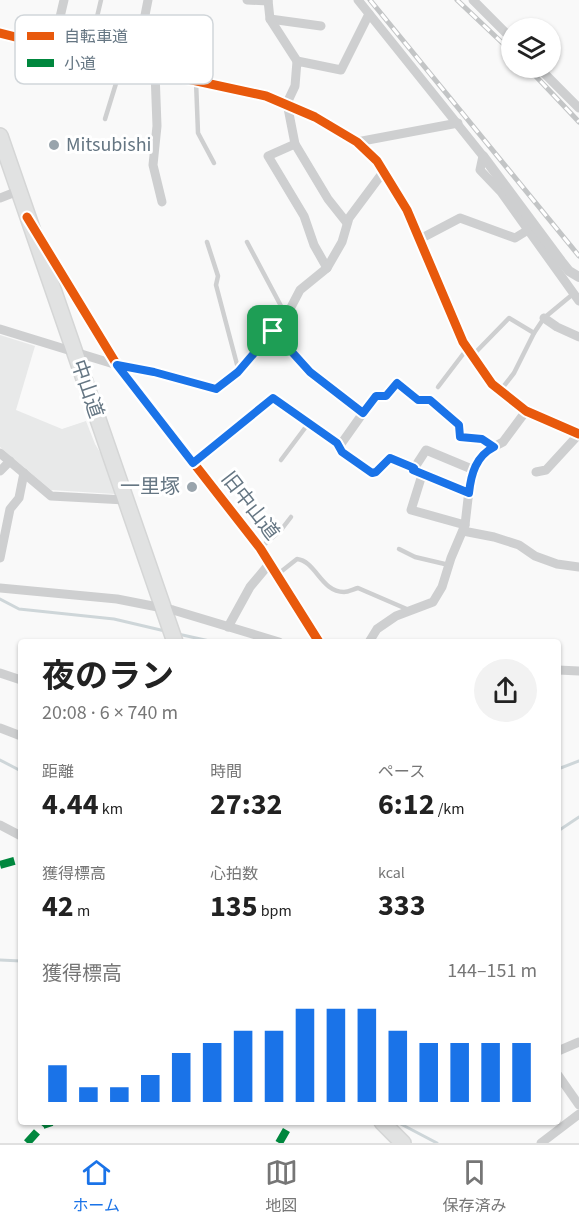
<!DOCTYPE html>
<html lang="ja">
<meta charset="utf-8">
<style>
:root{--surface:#fff;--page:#f2f2f2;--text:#222;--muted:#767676;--line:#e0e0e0;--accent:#1a73e8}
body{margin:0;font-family:"Source Sans 3","Noto Sans JP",sans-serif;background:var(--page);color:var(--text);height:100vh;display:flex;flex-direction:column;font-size:22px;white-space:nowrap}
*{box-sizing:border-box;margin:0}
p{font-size:20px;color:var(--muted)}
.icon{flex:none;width:33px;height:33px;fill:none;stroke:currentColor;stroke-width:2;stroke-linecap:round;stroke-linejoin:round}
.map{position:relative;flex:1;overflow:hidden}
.sheet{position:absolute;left:18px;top:639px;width:543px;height:486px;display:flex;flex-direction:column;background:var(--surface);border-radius:6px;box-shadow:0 2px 4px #0004}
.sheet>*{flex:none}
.controls{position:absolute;left:501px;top:18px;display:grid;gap:12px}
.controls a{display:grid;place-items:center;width:60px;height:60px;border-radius:50%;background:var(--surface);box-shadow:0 2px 4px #0004;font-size:30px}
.pin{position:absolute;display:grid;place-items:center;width:51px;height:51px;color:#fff;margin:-26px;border-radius:12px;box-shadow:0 3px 9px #0006}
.round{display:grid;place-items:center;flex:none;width:63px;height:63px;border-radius:32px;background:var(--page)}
.headline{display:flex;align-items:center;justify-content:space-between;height:102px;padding:0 24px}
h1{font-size:33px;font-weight:700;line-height:45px}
.figures{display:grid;grid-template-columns:repeat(3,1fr);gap:9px;height:102px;padding:6px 24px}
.figures div{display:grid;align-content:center}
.figures b{font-size:30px;font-weight:700}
.figures small{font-size:16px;font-weight:400}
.figures p{font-size:16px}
.chart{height:168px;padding:12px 24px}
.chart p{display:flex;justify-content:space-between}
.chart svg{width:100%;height:108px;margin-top:6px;stroke:var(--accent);stroke-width:6}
.tab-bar{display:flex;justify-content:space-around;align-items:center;height:84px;border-top:2px solid var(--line);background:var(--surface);font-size:16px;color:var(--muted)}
.tab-bar a{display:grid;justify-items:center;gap:3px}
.tab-bar .active{color:var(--accent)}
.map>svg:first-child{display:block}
.built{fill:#e8e9e9}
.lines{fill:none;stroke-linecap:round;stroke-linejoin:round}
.stream{stroke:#ced6d9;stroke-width:3}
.trunk-casing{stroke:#d5d6d6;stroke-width:18}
.service{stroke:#cecfd0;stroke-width:4.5}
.minor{stroke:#cecfd0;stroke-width:9}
.tertiary{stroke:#cecfd0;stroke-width:10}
.trunk{stroke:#e1e2e2;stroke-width:15}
.rail-casing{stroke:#c3c5c6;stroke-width:5}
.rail{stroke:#fff;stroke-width:3;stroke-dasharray:9;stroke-linecap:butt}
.quiet{stroke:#00873e;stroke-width:8;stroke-dasharray:15 8;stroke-linecap:butt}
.cycleway-casing{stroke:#fff;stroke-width:13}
.cycleway{stroke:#e8590c;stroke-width:9}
.route-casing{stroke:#fff;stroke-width:12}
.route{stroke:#1a73e8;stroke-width:8}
.poi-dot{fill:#99a4ac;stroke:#fff;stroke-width:2}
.labels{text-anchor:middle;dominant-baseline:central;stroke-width:6;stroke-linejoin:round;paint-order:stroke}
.poi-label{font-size:20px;fill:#657683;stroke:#fff;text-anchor:start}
.street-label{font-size:20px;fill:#657683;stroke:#fff}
.key{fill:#fff;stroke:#d1d6da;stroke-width:1.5}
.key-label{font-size:16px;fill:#657683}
</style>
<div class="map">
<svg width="579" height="1143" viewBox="0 0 579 1143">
<rect width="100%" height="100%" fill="#f9f9f9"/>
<polygon class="built" points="0,335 35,346 16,410 62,429 86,421 95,444 104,459 115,494 51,490 0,447"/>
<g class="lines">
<g class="stream">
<polyline points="0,599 19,609 114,619 165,631"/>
<polyline points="178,634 214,642"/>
<polyline points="0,760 21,771"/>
<polyline points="558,769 579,761"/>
<polyline points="558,831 579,817"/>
<polyline points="0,960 21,961"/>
<polyline points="397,1122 437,1143"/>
</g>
<g class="trunk-casing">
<g id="trunk">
<polyline points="0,136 175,642"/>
<polyline points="382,1122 403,1143"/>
</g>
</g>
<g class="service">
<polyline points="88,55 101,0"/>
<polyline points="196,81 198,133 214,163"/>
<polyline points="105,119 122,64"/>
<polyline points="207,242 218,276 216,285 239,372"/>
<polyline points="247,242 281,306 288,311"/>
<polyline points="534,333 544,318 573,294"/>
<polyline points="472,356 509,318 534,333 514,373 500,391"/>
<polyline points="438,387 467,349"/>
<polyline points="363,413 376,396 386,396 397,383 418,400 430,400 459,425 460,437 482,439 493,447"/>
<polyline points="281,460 308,424"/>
<polyline points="260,548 281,530 291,517"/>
<polyline points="399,549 415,557 449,565"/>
<path d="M278,574L297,559C316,561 321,592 344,592C348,592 354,589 358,588L409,610"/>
</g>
<g class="minor">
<polyline points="247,0 268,1"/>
<polyline points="268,0 270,19 321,26"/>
<polyline points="358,0 483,156 480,170 501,192 579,301"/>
<polyline points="473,0 512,39"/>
<polyline points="270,19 297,61"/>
<polyline points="0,33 155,72 266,96 315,117 357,142 377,161 407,210 463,342 492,384 526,411 579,434"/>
<polyline points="59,48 57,30 64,0"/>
<polyline points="135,66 148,0"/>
<polyline points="539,68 579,108"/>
<polyline points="155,72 157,126 153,165 162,202"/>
<polyline points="357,142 458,123"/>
<polyline points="295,144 268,156 304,216 314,245 327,268"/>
<polyline points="0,198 18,191"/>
<polyline points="347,223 328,199 295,144 287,103 295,86 297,61 341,70 369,14"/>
<polyline points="41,239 117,365 260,548 319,642"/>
<polyline points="420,239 460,218 515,238 528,230"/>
<polyline points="544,318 557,327 579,337"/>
<polyline points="0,329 117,365 154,372 216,389 239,372 273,331 289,311 300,290 327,268 342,242 349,218 384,171"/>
<polyline points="337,443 342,452 372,473 376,472 391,458 415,468"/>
<polyline points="0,453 51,496 125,500"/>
<polyline points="193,463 273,398 337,443 341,444 363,413 310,372 273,331"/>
<polyline points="0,471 10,461"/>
<polyline points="536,472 546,470 579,434"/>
<polyline points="422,475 411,510 465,525"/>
<polyline points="469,493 413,470 426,450 474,470"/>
<polyline points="463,531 494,537 519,545 535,556 557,564 579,567"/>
<polyline points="0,558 10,509 19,498 24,473"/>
<polyline points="0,588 117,599 173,610 279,642"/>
<polyline points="228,627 250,587 270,563"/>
<polyline points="369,642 377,629 396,616 433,602 442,587 451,558 465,525 469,490 475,465 486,451 503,442 526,411"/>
<polyline points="558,670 579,671"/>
<polyline points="0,673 21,680"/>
<polyline points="0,728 21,736"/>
<polyline points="0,825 21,836"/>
<polyline points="558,1051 579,1042"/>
<polyline points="558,1075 579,1105"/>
<polyline points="541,1143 579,1114"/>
</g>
<polyline class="tertiary" points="483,156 561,261 569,271 579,277"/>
<use href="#trunk" class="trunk"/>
<g class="rail-casing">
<g id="rail">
<polyline points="370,0 579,256"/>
<polyline points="457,0 512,52"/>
<polyline points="528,68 579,122"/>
</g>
</g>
<use href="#rail" class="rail"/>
<g class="quiet">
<polyline points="0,865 21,859"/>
<polyline points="27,1143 43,1125 52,1122"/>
<polyline points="279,1143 291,1122"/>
</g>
<g class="cycleway-casing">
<g id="cycleway">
<polyline points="0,33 155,72 266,96 315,117 357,142 377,161 407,210 463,342 492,384 526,411 579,434"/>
<polyline points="27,217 117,365 260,548 319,642"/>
</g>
</g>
<use href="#cycleway" class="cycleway"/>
</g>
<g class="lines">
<g class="route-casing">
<path id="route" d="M273,331L310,372L363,413L376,396H386L397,383L418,400H430L459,425L460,437L482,439L494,447C476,456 471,474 469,493L413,470L414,468L390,458L376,472L372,473L342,452L337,443L273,398L193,463L117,365L154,372L216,389L238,372Z"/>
</g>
<use href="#route" class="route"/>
</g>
<g class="poi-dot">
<circle cx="54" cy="145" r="6"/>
<circle cx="192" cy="487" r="6"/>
</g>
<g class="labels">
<g class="poi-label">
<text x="66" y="145">Mitsubishi</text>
<text x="180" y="487" text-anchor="end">一里塚</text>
</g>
<g class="street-label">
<text transform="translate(87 389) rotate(71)">中山道</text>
<text transform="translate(250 506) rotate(52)">旧中山道</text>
</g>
</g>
<rect x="15" y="15" width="198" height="69" rx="9" class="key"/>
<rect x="27" y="32" width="27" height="8" fill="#e8590c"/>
<rect x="27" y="59" width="27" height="8" fill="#00873e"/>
<g class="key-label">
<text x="64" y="42">自転車道</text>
<text x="64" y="69">小道</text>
</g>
</svg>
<div class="controls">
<a><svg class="icon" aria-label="layers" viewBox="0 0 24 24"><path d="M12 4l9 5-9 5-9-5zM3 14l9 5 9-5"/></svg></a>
</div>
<div class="pin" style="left:273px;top:331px;background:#1e9e55"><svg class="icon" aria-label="arrive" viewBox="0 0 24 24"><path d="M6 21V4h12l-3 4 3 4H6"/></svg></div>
<section class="sheet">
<div class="headline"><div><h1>夜のラン</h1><p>20:08 · 6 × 740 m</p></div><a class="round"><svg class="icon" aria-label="share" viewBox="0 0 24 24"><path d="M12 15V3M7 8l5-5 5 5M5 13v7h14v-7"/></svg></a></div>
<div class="figures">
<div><p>距離</p><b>4.44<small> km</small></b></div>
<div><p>時間</p><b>27:32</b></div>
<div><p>ペース</p><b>6:12<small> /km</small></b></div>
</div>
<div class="figures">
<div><p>獲得標高</p><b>42<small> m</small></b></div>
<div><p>心拍数</p><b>135<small> bpm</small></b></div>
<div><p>kcal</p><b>333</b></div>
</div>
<div class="chart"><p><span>獲得標高</span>144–151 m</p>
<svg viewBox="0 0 160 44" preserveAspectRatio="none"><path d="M5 44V29M15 44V38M25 44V38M35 44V33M45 44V24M55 44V20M65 44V15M75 44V15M85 44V6M95 44V6M105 44V6M115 44V15M125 44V20M135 44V20M145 44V20M155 44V20"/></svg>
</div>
</section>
</div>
<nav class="tab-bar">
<a class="active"><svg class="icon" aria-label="home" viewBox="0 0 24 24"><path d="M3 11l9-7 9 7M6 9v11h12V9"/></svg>ホーム</a>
<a><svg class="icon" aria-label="map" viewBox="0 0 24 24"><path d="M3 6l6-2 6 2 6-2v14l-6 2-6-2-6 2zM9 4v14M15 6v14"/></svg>地図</a>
<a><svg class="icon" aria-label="saved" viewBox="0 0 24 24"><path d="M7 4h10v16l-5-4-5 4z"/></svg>保存済み</a>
</nav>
